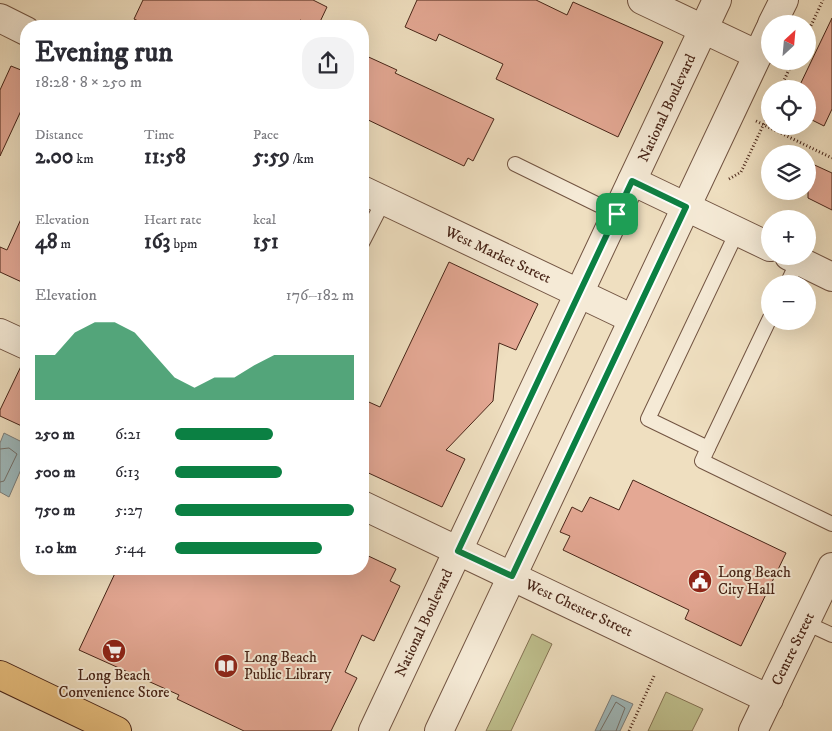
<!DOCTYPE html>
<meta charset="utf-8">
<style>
:root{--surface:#fff;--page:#f2f2f3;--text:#2b2b33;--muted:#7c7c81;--accent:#0b8043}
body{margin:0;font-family:"IM FELL DW Pica",serif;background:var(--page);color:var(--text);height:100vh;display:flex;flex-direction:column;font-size:19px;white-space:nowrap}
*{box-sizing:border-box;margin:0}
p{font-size:16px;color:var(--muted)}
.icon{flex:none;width:28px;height:28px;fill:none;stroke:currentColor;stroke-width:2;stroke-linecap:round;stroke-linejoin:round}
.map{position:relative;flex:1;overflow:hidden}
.details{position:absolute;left:20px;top:20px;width:349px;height:555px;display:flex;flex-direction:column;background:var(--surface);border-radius:20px;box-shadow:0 5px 20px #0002}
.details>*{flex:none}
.needle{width:32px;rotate:26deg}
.fabs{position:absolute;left:761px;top:15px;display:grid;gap:10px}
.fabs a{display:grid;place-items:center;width:55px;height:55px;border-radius:50%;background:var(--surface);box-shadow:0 5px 20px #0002;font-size:25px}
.pin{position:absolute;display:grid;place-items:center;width:42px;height:42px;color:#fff;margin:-21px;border-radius:10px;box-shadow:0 2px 8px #0006}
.round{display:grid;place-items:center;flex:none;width:52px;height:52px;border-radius:20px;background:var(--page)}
.summary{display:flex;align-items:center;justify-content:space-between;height:85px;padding:0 15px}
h1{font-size:28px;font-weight:700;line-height:38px}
.figures{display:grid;grid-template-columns:repeat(3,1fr);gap:8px;height:85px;padding:5px 15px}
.figures div{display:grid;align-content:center}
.figures b{font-size:21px;font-weight:700}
.figures small{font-size:14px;font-weight:400}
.figures p{font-size:14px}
.chart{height:140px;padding:10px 15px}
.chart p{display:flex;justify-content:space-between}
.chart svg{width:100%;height:90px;margin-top:5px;fill:var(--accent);opacity:.7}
ul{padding:0 15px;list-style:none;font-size:16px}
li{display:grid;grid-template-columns:80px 60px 1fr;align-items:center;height:38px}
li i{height:12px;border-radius:6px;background:var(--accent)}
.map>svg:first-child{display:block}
.green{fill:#bfc08e;stroke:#847253}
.water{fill:#9fbabd;stroke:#7c7e7b}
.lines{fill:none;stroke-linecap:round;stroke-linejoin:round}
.shore{stroke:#74706a;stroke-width:1}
.building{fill:#e4a894;stroke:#482518}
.lane-casing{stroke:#725442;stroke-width:16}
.street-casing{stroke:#725442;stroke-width:30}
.highway-casing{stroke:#482518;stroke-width:30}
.path{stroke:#482518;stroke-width:3;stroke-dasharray:1 2.5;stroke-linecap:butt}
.lane{stroke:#f5ead6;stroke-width:14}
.street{stroke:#f5ead6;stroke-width:28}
.highway{stroke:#e8c080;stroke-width:28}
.route-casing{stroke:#fff;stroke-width:10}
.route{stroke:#0b8043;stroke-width:6}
.labels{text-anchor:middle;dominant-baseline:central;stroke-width:4;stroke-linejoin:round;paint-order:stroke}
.street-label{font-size:15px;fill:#482518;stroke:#f5ead6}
.poi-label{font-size:15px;fill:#482518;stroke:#f5ead6;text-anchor:start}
</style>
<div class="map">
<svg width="832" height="731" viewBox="0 0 832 731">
<rect width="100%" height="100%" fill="#efdfc0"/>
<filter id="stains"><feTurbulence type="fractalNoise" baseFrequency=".004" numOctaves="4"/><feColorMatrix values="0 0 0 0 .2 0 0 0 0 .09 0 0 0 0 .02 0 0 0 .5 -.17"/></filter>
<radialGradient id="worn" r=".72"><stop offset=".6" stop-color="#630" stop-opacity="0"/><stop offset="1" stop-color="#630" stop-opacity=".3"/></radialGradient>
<g class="green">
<polygon points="532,634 552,644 511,731 486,731"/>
<polygon points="666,692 703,709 692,731 648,731"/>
</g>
<g class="water">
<polygon points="4,433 26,444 26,458 9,497 0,492 0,443"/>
<polygon points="612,695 633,704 620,731 595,731"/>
</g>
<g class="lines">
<g class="shore">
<polyline points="0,449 9,448 17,454 4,481 0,482"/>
<polyline points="600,731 616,702 625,708 616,731"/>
</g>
</g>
<g class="building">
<polygon points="143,0 313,0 327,7 318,26 300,20 297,26 149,26 134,19"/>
<polygon points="417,0 536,0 567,15 573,2 663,42 618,137 496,79 503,64 439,34 436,41 405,27"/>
<polygon points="832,18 832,109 824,126 808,118 808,89 798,89"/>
<polygon points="362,54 397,70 395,73 494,119 473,161 468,158 464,166 362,117"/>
<polygon points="11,66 26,72 26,100 0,156 0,90"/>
<polygon points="808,162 832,173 832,210 808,198"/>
<polygon points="26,208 26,284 0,272 0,247 7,250"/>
<polygon points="449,262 538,304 516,350 499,343 493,401 446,450 465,459 442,507 362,470 362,399 380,407"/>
<polygon points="24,360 26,360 26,428 0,416 0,410"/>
<polygon points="633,480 786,553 741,646 685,619 689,610 563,550 570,536 560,532 572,507 582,512 590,497 619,510"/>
<polygon points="362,553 396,569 390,581 400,586 374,641 362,635 345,672 357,678 331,731 244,731 177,699 179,695 79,650 117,569 362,569"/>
</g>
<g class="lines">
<g class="lane-casing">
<g id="lane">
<polyline points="515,164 617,214"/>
<polyline points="737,232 648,419 708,448 770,318"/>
<polyline points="362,243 384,200"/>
<polyline points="787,284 798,261"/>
<polyline points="708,448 702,461 832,524"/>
<polyline points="806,623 832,635"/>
</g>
</g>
<g class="street-casing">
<g id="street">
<polyline points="642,0 758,55"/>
<polyline points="0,18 26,31"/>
<polyline points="772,24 784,0"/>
<polyline points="632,181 770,247"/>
<polyline points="362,190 633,319"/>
<polyline points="789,256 832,277"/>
<polyline points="0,333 26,345"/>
<polyline points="362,505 769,699"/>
<polyline points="373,731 717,0"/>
<polyline points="439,731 770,29"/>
<polyline points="753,731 832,567"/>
</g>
</g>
<g class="highway-casing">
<polyline id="highway" points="0,675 117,731"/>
</g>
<g class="path">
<polyline points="808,32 823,0"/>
<polyline points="780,89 793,61"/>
<polyline points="756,121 832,158"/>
<polyline points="729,179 741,172 770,111"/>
<polyline points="629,731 654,676"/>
</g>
<use href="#lane" class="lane"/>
<use href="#street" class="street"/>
<use href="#highway" class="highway"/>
</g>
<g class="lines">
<g class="route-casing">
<polygon id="route" points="632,181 686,207 512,576 458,551"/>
</g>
<use href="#route" class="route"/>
</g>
<defs>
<g id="civic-disc" transform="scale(1.25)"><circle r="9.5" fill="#8f2418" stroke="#f5ead6"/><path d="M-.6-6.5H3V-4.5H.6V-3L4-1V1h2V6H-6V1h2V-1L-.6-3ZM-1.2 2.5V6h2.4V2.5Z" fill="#fff"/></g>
<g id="supermarket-disc" transform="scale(1.25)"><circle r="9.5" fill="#8f2418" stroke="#f5ead6"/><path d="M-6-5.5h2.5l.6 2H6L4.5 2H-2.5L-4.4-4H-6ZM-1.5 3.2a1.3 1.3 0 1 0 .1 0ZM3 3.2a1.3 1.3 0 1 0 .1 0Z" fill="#fff"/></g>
<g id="library-disc" transform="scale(1.25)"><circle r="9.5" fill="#8f2418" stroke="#f5ead6"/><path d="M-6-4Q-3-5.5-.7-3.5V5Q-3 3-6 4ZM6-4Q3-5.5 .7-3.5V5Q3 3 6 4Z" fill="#fff"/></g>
</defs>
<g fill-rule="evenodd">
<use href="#civic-disc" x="700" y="581"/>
<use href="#supermarket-disc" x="114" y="651"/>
<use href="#library-disc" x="226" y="666"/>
</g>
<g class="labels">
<g class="street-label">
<text transform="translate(667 108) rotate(-65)">National Boulevard</text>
<text transform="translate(498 255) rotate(25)">West Market Street</text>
<text transform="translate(579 608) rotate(25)">West Chester Street</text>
<text transform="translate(424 623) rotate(-65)">National Boulevard</text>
<text transform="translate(793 649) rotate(-64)">Centre Street</text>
</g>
<g class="poi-label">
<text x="718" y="572">Long Beach<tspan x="718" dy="17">City Hall</tspan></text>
<text x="244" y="657">Long Beach<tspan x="244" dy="17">Public Library</tspan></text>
<text x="114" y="675" text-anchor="middle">Long Beach<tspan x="114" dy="17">Convenience Store</tspan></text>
</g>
</g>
<rect width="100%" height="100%" filter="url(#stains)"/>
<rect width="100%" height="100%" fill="url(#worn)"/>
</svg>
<div class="fabs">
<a><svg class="needle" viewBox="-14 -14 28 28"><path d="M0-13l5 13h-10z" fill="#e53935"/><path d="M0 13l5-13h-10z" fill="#7c7c81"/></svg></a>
<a><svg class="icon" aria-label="locate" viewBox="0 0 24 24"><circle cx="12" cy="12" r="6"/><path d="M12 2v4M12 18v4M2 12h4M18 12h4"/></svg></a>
<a><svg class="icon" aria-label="layers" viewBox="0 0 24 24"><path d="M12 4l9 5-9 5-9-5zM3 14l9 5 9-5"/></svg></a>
<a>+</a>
<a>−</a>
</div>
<div class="pin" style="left:617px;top:214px;background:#1e9e55"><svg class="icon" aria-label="arrive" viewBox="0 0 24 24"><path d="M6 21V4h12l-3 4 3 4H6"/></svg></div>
<section class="details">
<div class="summary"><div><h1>Evening run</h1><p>18:28 · 8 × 250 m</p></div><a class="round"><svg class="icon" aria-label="share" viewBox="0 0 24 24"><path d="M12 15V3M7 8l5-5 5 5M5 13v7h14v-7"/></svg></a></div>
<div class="figures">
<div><p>Distance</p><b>2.00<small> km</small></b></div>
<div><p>Time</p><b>11:58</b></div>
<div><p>Pace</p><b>5:59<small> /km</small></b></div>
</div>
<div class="figures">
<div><p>Elevation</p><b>48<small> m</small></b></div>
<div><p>Heart rate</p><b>163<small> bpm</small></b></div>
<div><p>kcal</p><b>151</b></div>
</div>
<div class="chart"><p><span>Elevation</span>176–182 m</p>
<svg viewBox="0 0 160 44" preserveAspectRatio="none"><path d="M0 44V22L10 22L20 11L30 6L40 6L50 11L60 22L70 33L80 38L90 33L100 33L110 27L120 22L130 22L140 22L150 22L160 22V44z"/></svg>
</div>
<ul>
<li><b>250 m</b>6:21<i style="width:55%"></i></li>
<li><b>500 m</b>6:13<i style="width:60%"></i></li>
<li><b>750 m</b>5:27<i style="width:100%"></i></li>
<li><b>1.0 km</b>5:44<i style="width:82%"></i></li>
</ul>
</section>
</div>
